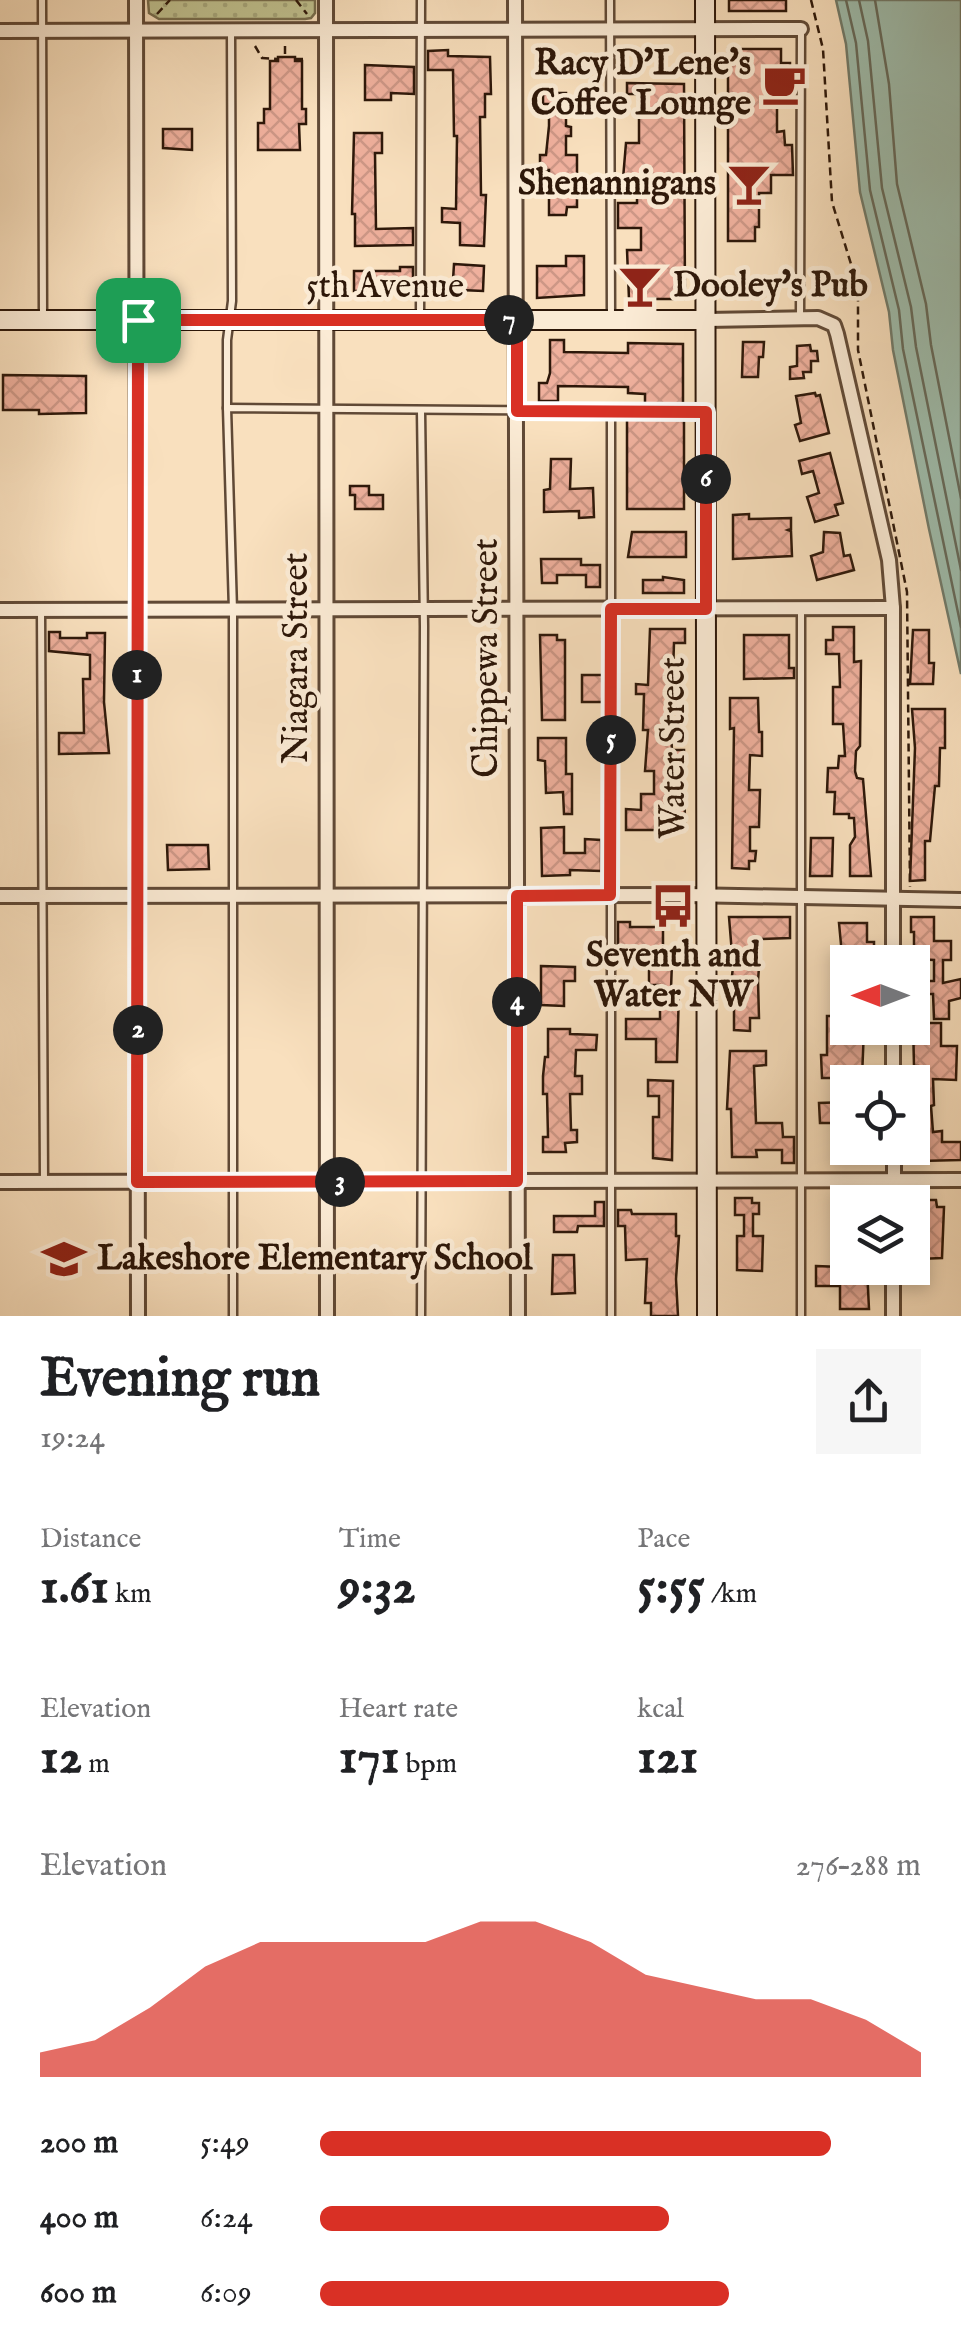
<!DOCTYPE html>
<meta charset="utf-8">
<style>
:root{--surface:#fff;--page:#f6f6f6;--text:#202124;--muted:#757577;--accent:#d93025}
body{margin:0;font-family:"IM FELL English",serif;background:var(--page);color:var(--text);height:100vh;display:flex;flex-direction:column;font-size:38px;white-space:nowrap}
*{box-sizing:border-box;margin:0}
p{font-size:32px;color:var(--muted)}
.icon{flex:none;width:55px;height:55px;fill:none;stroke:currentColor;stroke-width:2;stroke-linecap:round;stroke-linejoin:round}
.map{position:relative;height:1316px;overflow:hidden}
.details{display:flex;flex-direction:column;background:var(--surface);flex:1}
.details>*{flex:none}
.needle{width:65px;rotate:270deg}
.tools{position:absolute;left:830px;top:945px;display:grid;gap:20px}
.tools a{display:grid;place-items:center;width:100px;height:100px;border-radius:0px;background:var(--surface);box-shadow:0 5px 15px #0003;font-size:50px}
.pin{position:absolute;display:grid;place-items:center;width:85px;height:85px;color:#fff;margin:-42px;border-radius:20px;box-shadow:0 5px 15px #0006}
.km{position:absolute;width:50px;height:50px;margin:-25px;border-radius:50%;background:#222;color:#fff;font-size:28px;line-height:50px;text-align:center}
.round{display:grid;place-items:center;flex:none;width:105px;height:105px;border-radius:0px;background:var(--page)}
.summary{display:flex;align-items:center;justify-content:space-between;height:170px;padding:0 40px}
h1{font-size:55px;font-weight:700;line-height:75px}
.figures{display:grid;grid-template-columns:repeat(3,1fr);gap:15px;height:170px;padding:10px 40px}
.figures div{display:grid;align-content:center}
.figures b{font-size:50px;font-weight:700}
.figures small{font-size:28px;font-weight:400}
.figures p{font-size:28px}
.chart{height:280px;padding:20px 40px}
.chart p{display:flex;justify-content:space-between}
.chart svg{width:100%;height:180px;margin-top:10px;fill:var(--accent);opacity:.7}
ul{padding:0 40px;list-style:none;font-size:32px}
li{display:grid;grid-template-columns:160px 120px 1fr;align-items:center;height:75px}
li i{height:25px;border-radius:12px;background:var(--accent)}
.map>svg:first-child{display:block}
.park{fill:url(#park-dots);stroke:#766c4c;stroke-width:2.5}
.water{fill:#9ebdad;stroke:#717b6b;stroke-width:2.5}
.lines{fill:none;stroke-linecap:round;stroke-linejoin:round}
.shore{stroke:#666a5b;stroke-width:2.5}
.building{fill:url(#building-cross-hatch);stroke:#2d1709;stroke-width:2.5}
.lane-casing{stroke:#604936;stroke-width:11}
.street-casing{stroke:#604936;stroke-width:18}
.secondary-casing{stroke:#2d1709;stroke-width:22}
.path{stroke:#2d1709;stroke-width:2.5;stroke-dasharray:8 5;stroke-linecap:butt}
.lane{stroke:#fbebd5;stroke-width:6}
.street{stroke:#fbebd5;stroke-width:12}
.secondary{stroke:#fbebd5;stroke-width:18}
.route-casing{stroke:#fff;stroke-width:20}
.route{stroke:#d93025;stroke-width:12}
.labels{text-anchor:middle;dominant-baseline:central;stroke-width:9;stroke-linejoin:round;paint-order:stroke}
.poi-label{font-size:35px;font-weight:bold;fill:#2d1709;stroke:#fbebd5;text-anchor:end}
.street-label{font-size:35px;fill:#2d1709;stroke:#fbebd5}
</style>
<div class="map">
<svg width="961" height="1316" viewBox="0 0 961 1316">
<defs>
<pattern id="park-dots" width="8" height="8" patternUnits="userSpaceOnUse" patternTransform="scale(2.5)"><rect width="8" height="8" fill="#c0c290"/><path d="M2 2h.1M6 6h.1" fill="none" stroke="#a5a67b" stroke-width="1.8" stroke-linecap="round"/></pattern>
<pattern id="building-cross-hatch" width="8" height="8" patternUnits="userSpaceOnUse" patternTransform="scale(2.5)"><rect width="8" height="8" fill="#efb09d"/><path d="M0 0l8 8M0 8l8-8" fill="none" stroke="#cd9786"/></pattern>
</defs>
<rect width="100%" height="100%" fill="#f9e0be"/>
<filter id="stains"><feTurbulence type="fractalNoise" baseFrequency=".002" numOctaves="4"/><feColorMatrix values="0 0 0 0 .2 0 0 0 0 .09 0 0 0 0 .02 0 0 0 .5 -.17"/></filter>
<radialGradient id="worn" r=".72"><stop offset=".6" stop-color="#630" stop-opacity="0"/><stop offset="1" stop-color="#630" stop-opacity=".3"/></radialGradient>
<polygon class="park" points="148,0 315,0 315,13 311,18 305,19 159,19 149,13"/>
<polygon class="water" points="836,0 961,0 961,674 929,529 893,350 889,312 860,192 846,44"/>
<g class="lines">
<g class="shore">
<polyline points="846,0 856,43 870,190 899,310 903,349 961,627"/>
<polyline points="859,0 868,41 882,188 911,307 916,347 961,570"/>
<polyline points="875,0 889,84 897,184 926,304 931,345 961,498"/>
</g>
</g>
<g class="building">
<rect x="729" y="0" width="57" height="11"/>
<polygon points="728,49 781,49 781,63 790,63 790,106 777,106 777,132 784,131 785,145 792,145 793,175 771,175 771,193 759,193 759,227 755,227 755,241 728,241"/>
<polygon points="448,50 448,56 490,57 491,94 485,94 485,117 480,117 481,195 486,195 484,246 460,245 460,223 442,222 442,208 456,209 457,136 454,136 453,70 428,70 428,51"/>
<polygon points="278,57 295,57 295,61 302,61 302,109 306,109 306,124 299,124 300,150 258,150 258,123 264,123 264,109 270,109 270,61 278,61"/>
<polygon points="365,65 414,67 414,94 391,93 391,100 365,100"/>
<polygon points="627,83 684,84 685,299 629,299 627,250 641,250 641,228 618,228 618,203 637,203 637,179 623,179 626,143 639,143 639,94 627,94"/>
<polygon points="543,93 566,93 566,126 571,127 571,136 566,136 566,155 577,155 577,207 567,207 566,215 549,215 549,170 540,170 540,155 546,155 549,126 549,104 543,104"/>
<polygon points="163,129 192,129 192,150 163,148"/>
<polygon points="354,133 382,133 382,153 375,153 376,229 413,228 413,245 355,246 355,214 352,214"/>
<polygon points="566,256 584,256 584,295 537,298 537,266 566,266"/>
<polygon points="454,264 484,266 483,291 461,290 462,281 453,280"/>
<polygon points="400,267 413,267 413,281 388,281 388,291 354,291 354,271 400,271"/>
<polygon points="550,340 564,340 564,352 628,353 628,343 683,344 683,405 645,405 645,394 628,393 628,387 558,386 558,401 539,401 539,383 547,383 550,373"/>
<polygon points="743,342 764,342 763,357 759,357 758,377 742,377"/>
<polygon points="810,345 811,351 817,351 818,361 811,361 811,372 803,372 804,378 790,379 790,367 797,366 797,346"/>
<polygon points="3,375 86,376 86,413 39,414 39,410 3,410"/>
<polygon points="815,393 816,396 820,395 829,433 800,441 795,425 801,423 796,396"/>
<polygon points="627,418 684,419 684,509 627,509"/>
<polygon points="830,453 843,503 835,505 838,515 815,522 807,497 819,493 813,471 802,474 799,461"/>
<polygon points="551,459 571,459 570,489 593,488 594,517 579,518 579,511 544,512 544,490 550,489"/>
<polygon points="350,486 369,486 369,495 383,495 383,509 355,509 355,495 350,495"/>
<polygon points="749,514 749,519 791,518 791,529 788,530 791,531 792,556 733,559 733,515"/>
<polygon points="632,532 686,532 686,557 628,557"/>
<polygon points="824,532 840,533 844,556 850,555 854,570 817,580 811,556 823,552"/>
<polygon points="541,559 581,559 581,565 600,565 600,587 586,587 586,575 557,575 557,583 542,583"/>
<polygon points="663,577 684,580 684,593 643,593 643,580 663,580"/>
<polygon points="833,627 854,627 854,662 861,661 860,746 856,751 855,771 857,778 863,779 871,876 850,876 850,845 855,837 854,818 849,818 849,814 834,814 835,792 827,792 828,768 838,768 839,756 845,756 843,724 833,724 833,687 840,687 839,654 826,654 826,640 833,640"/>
<polygon points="650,629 685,629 685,643 674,643 673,673 677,673 678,709 671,710 671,734 672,750 684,750 685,830 626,830 626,809 641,810 641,794 654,794 654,771 645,771 648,730 643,730 644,694 636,694 636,684 648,685"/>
<polygon points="913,630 929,630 929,663 934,663 933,684 910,684"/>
<polygon points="49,632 60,632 60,638 87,638 87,633 105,633 104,702 109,753 59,754 59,733 84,733 83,679 90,679 90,655 49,651"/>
<polygon points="540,635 557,635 557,640 565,640 565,720 542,720"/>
<polygon points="744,635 789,635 789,668 794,668 794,678 744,679"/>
<rect x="582" y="675" width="21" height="27"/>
<polygon points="730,698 758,698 759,732 762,732 762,756 750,755 749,790 760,790 759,827 750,827 750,851 756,851 755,861 749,861 749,869 732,868 734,728 730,729"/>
<polygon points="912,709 945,709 945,748 940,748 939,786 935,786 930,841 925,841 925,880 910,881 915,748"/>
<polygon points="538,738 566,738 566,774 572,774 572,814 564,814 563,792 546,793 545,761 538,760"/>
<polygon points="564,827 564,853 585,853 585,839 601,840 601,871 570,870 570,875 542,876 541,828"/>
<polygon points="811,838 833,838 832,876 810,876"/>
<polygon points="167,845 208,845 209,869 168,870"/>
<polygon points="729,917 790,917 790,938 761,939 758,981 759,1018 750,1018 750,1031 734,1030 734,996 730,996 733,966"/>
<polygon points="911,917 934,917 934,941 951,941 951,960 943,960 943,983 961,979 961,998 949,1001 949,1019 934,1019 933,994 921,994 921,981 934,981 934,960 914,959 914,932 911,932"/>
<polygon points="618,922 630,922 630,927 663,927 663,961 672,962 671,989 679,989 677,1062 656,1062 656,1039 626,1039 626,1019 660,1019 660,985 649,985 649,958 628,958 628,949 618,950"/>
<polygon points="839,923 867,923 867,942 874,942 874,956 842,955"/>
<polygon points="541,966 575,967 575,981 564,981 564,1006 541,1005"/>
<polygon points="833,995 848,995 848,1028 864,1028 862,1078 822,1078 821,1055 827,1055 827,1016 833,1016"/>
<polygon points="913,1023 941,1023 941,1046 957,1046 956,1080 933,1079 934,1105 931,1106 933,1132 942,1131 942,1142 961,1142 961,1160 920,1161 919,1131 913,1132 912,1092 917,1091 918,1066 914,1066"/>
<polygon points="548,1029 570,1029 570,1034 597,1035 596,1050 576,1050 575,1076 582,1076 582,1094 570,1094 571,1130 577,1130 577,1142 565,1143 566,1152 543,1152 543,1137 548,1137 547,1094 543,1094 543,1076 545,1057 548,1057"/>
<polygon points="730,1051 766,1051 766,1065 754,1066 756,1123 782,1123 783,1137 794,1137 794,1163 782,1163 782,1150 756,1150 757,1157 732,1157 731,1109 727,1109"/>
<polygon points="648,1080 673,1081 672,1160 653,1158 653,1117 659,1117 659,1096 648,1096"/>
<polygon points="848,1102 848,1123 820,1123 819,1103"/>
<polygon points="735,1198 752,1198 752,1203 759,1203 759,1214 753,1214 753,1236 763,1236 762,1271 737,1270 737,1236 744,1236 744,1215 735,1215"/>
<polygon points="918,1200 936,1200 937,1207 944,1207 942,1258 919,1259 922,1236 927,1236 927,1213 919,1213"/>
<polygon points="595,1202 604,1202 604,1226 578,1226 577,1232 554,1232 554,1216 595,1216"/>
<polygon points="618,1210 631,1210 632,1214 676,1214 676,1236 679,1236 676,1279 678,1316 651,1316 651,1303 645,1303 647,1259 626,1260 625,1226 618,1226"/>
<polygon points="553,1255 574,1255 575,1293 552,1294"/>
<polygon points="816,1266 867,1268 869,1309 840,1309 840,1286 816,1286"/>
</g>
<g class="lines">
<g class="lane-casing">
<g id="lane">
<polyline points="42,0 43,319"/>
<polyline points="610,0 611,319"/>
<polyline points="800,318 801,30"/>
<polyline points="420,319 421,0"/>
<polyline points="227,408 227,340 232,301 231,31"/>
<polyline points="611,410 611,1316"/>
<polyline points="421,411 424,626 421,1316"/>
<polyline points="801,610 801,1316"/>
<polyline points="41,611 44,1181"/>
<polyline points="233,1316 233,610 227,408 705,412"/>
</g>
</g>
<g class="street-casing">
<g id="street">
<polyline points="136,0 138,1316"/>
<polyline points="326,0 327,1316"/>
<polyline points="515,0 518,1316"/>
<polyline points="0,31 801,29"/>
<polyline points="706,320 818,318 834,325 837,334 889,560 893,608 893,962"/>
<polyline points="0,610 893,608"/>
<polyline points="0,896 687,895 961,900"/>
<polyline points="893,1028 893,1082"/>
<polyline points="894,1148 894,1202"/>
<polyline points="0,1182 961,1180"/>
<polyline points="893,1316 893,1268"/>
</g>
</g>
<g class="secondary-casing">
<g id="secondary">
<polyline points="705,0 707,1316"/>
<polyline points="0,320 706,320"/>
</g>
</g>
<g class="path">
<polyline points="296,0 307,14"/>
<polyline points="811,0 823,49 832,202 858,287 858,350 907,592 910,887"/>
<polyline points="157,14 170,0"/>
<polyline points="255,46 262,58 278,59"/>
<polyline points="285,46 285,57"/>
<polyline points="295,59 307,59"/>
</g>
<use href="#lane" class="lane"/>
<use href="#street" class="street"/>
<use href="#secondary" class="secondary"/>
</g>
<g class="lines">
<g class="route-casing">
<polygon id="route" points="138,320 517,320 517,411 706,412 706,609 611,609 610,895 517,896 517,1181 137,1182"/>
</g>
<use href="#route" class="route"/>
</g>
<defs>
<g id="cafe-bare" transform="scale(3.45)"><path d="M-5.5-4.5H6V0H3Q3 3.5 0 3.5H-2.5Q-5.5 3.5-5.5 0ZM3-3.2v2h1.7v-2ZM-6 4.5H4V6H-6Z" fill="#8f2418" stroke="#fbebd5" stroke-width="2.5" paint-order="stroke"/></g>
<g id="bar-bare" transform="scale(3.45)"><path d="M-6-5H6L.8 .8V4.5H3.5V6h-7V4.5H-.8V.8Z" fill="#8f2418" stroke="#fbebd5" stroke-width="2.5" paint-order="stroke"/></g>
<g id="bus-bare" transform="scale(3.45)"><path d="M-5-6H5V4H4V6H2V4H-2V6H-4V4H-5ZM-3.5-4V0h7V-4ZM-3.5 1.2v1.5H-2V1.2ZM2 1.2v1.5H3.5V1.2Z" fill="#8f2418" stroke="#fbebd5" stroke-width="2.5" paint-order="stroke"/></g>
<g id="school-bare" transform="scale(3.45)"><path d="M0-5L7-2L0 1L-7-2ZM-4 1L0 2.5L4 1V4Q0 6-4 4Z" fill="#8f2418" stroke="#fbebd5" stroke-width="2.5" paint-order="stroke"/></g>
</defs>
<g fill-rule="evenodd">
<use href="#cafe-bare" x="784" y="84"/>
<use href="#bar-bare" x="749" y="184"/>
<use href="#bar-bare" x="640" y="286"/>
<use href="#bus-bare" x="673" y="906"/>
<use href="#school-bare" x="64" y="1259"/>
</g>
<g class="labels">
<g class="poi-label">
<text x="751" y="64">Racy D'Lene's<tspan x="751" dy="40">Coffee Lounge</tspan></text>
<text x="716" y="184">Shenannigans</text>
<text x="673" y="286" text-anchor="start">Dooley's Pub</text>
<text x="673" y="956" text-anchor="middle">Seventh and<tspan x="673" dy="40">Water NW</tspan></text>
<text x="97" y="1259" text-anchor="start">Lakeshore Elementary School</text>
</g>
<g class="street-label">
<text x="385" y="287">5th Avenue</text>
<text transform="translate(297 658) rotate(-90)">Niagara Street</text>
<text transform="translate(487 658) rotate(-90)">Chippewa Street</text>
<text transform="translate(674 748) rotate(-90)">Water Street</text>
</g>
</g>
<rect width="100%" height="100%" filter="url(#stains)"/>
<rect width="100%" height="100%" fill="url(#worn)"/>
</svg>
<div class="tools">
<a><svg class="needle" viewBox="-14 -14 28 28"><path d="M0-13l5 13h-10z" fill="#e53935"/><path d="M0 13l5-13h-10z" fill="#757577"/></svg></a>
<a><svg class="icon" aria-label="locate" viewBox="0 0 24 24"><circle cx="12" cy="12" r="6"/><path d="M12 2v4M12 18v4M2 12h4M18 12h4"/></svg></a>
<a><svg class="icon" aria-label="layers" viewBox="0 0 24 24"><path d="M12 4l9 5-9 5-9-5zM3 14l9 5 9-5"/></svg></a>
</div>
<div class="pin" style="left:138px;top:320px;background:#1e9e55"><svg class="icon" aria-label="arrive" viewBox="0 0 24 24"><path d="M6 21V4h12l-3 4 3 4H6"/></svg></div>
<b class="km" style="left:137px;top:675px">1</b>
<b class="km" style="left:138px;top:1030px">2</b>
<b class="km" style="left:340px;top:1182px">3</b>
<b class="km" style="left:517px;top:1002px">4</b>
<b class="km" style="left:611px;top:740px">5</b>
<b class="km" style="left:706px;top:479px">6</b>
<b class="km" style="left:509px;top:320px">7</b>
</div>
<section class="details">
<div class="summary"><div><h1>Evening run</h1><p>19:24</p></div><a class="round"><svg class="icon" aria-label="share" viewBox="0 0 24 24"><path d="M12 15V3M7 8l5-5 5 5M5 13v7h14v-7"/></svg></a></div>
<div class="figures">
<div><p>Distance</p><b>1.61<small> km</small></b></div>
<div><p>Time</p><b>9:32</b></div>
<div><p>Pace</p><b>5:55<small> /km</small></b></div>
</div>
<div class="figures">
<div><p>Elevation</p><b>12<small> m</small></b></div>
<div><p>Heart rate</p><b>171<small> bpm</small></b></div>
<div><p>kcal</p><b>121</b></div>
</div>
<div class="chart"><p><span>Elevation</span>276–288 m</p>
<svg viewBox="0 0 160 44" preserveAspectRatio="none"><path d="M0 44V38L10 35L20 27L30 17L40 11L50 11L60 11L70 11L80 6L90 6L100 11L110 19L120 22L130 25L140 25L150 30L160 38V44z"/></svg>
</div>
<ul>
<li><b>200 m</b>5:49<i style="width:85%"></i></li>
<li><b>400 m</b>6:24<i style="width:58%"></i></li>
<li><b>600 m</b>6:09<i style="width:68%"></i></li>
</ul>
</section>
